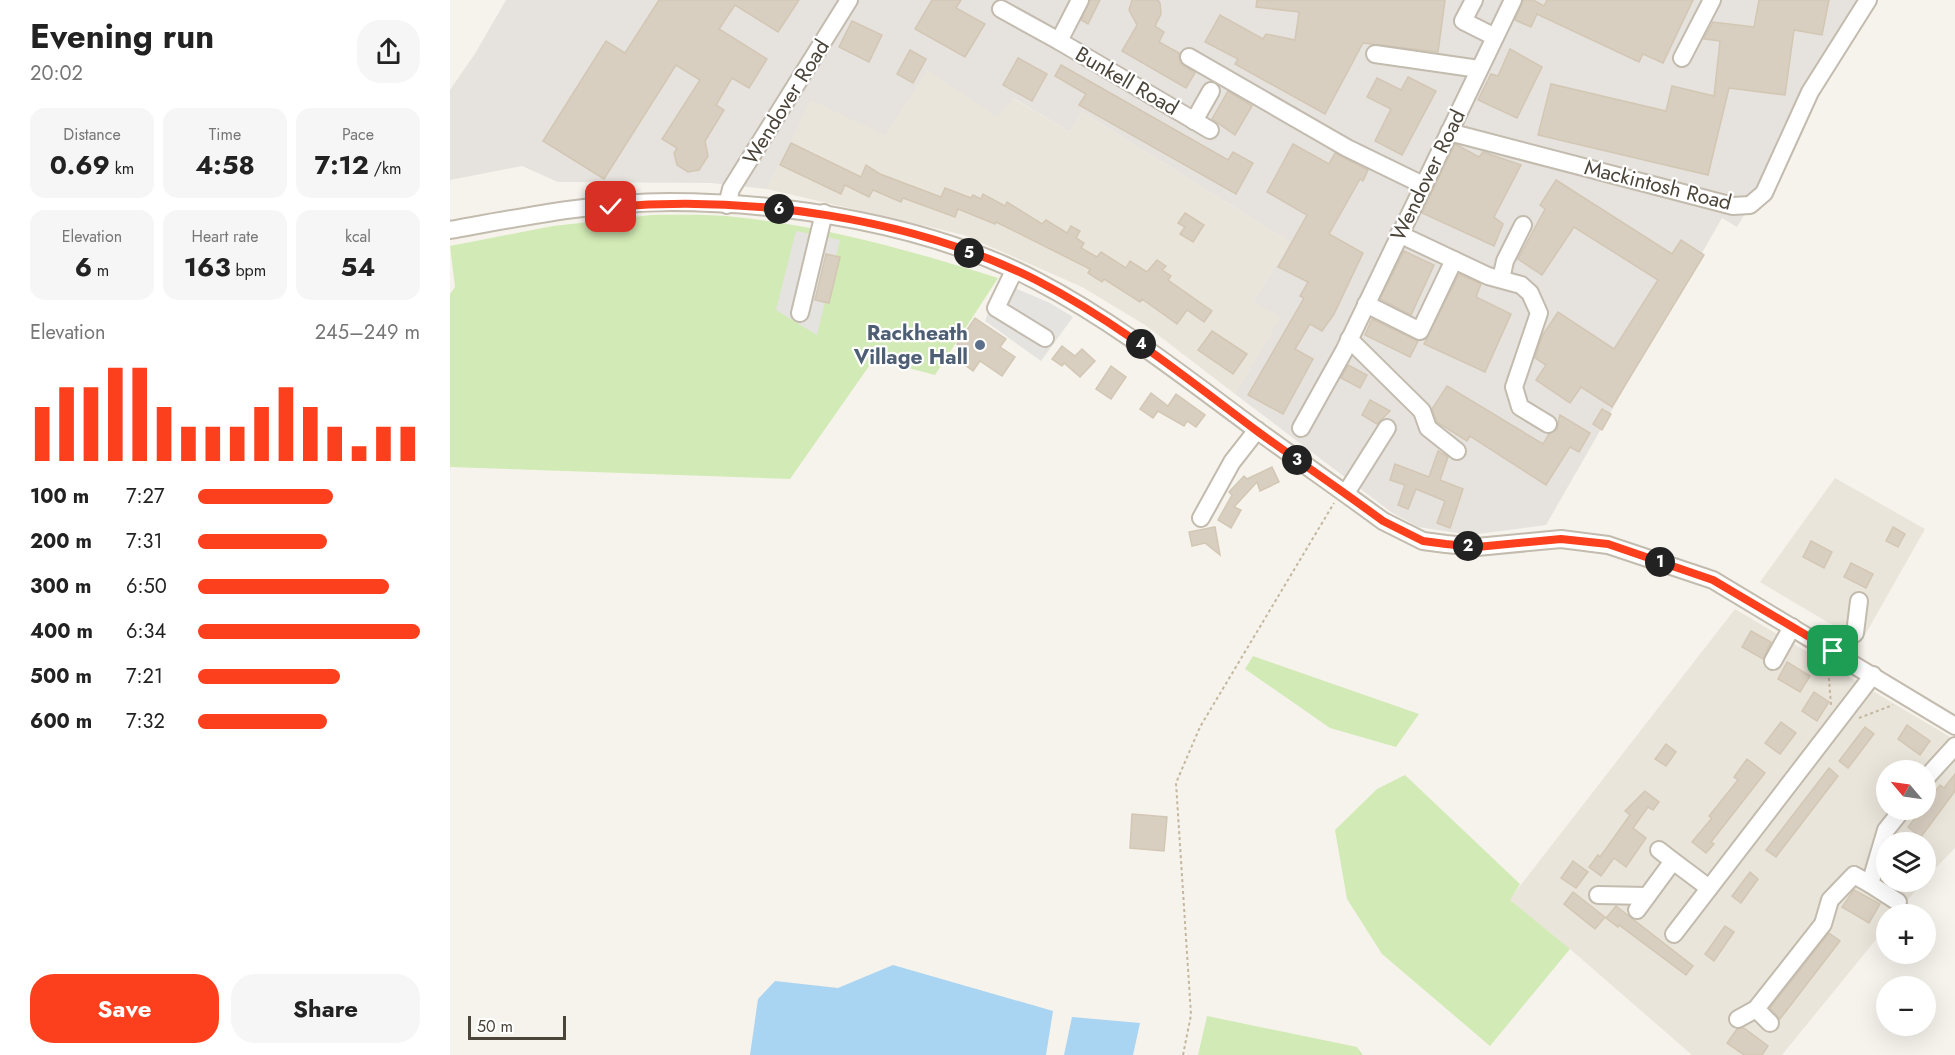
<!DOCTYPE html>
<meta charset="utf-8">
<style>
:root{--surface:#fff;--page:#f6f6f6;--text:#222;--muted:#767676;--accent:#fc3f1d}
body{margin:0;font-family:Jost,sans-serif;background:var(--page);color:var(--text);height:100vh;display:flex;flex-direction:column;font-size:22px;white-space:nowrap}
*{box-sizing:border-box;margin:0}
p{font-size:20px;color:var(--muted)}
.icon{flex:none;width:33px;height:33px;fill:none;stroke:currentColor;stroke-width:2;stroke-linecap:round;stroke-linejoin:round}
.map{position:relative;flex:1;overflow:hidden}
.panel{display:flex;flex-direction:column;background:var(--surface);width:450px}
.panel>*{flex:none}
.needle{width:39px;rotate:299deg}
.fabs{position:absolute;left:1426px;top:760px;display:grid;gap:12px}
.fabs a{display:grid;place-items:center;width:60px;height:60px;border-radius:50%;background:var(--surface);box-shadow:0 6px 24px #0002;font-size:30px}
.scale{position:absolute;left:18px;bottom:15px;width:98px;box-sizing:border-box;padding-left:6px;border:3px solid #4b4439;border-top:0;font-size:16px;line-height:21px;white-space:nowrap;color:#4b4439;-webkit-text-stroke:4px #fff;paint-order:stroke}
.pin{position:absolute;display:grid;place-items:center;width:51px;height:51px;color:#fff;margin:-26px;border-radius:12px;box-shadow:0 3px 9px #0006}
.km{position:absolute;width:30px;height:30px;margin:-15px;border-radius:50%;background:#222;color:#fff;font-size:16px;line-height:30px;text-align:center}
.round{display:grid;place-items:center;flex:none;width:63px;height:63px;border-radius:24px;background:var(--page)}
.overview{display:flex;align-items:center;justify-content:space-between;height:102px;padding:0 30px}
h1{font-size:33px;font-weight:700;line-height:45px}
.figures{display:grid;grid-template-columns:repeat(3,1fr);gap:9px;height:102px;padding:6px 30px}
.figures div{display:grid;align-content:center;border-radius:15px;background:var(--page);text-align:center}
.figures b{font-size:26px;font-weight:700}
.figures small{font-size:16px;font-weight:400}
.figures p{font-size:16px}
.chart{height:168px;padding:12px 30px}
.chart p{display:flex;justify-content:space-between}
.chart svg{width:100%;height:108px;margin-top:6px;stroke:var(--accent);stroke-width:6}
.action{display:flex;gap:12px;margin-top:auto;padding:12px 30px}
.action a{flex:1;height:69px;border-radius:24px;background:var(--accent);color:#fff;font-size:24px;font-weight:700;line-height:69px;text-align:center}
.action a+a{background:var(--page);color:var(--text)}
ul{padding:0 30px;list-style:none;font-size:20px}
li{display:grid;grid-template-columns:96px 72px 1fr;align-items:center;height:45px}
li i{height:15px;border-radius:8px;background:var(--accent)}
main{display:flex;flex:1;min-height:0}
.map>svg:first-child{display:block}
.residential{fill:#eae5da;fill-rule:evenodd}
.industrial{fill:#e6e2dd}
.green{fill:#d2eab5}
.parking{fill:#e5e3e0}
.water{fill:#a9d4f2}
.building{fill:#d8cfc1;stroke:#d3c7b4;stroke-width:1.5}
.lines{fill:none;stroke-linecap:round;stroke-linejoin:round}
.minor-casing{stroke:#c2bbae;stroke-width:20}
.path{stroke:#c4b79f;stroke-width:2;stroke-dasharray:3 3;stroke-linecap:butt}
.minor{stroke:#fff;stroke-width:16}
.route-casing{stroke:#fff;stroke-width:12}
.route{stroke:#fc3f1d;stroke-width:8}
.service-dot{fill:#5c6f8a;stroke:#fff;stroke-width:2}
.labels{text-anchor:middle;dominant-baseline:central;stroke-width:4.5;stroke-linejoin:round;paint-order:stroke}
.street-label{font-size:21px;fill:#4b4439;stroke:#fff}
.service-label{font-size:21px;font-weight:bold;fill:#4e5e75;stroke:#fff;text-anchor:end}
</style>
<main>
<section class="panel">
<div class="overview"><div><h1>Evening run</h1><p>20:02</p></div><a class="round"><svg class="icon" aria-label="share" viewBox="0 0 24 24"><path d="M12 15V3M7 8l5-5 5 5M5 13v7h14v-7"/></svg></a></div>
<div class="figures">
<div><p>Distance</p><b>0.69<small> km</small></b></div>
<div><p>Time</p><b>4:58</b></div>
<div><p>Pace</p><b>7:12<small> /km</small></b></div>
</div>
<div class="figures">
<div><p>Elevation</p><b>6<small> m</small></b></div>
<div><p>Heart rate</p><b>163<small> bpm</small></b></div>
<div><p>kcal</p><b>54</b></div>
</div>
<div class="chart"><p><span>Elevation</span>245–249 m</p>
<svg viewBox="0 0 160 44" preserveAspectRatio="none"><path d="M5 44V22M15 44V14M25 44V14M35 44V6M45 44V6M55 44V22M65 44V30M75 44V30M85 44V30M95 44V22M105 44V14M115 44V22M125 44V30M135 44V38M145 44V30M155 44V30"/></svg>
</div>
<ul>
<li><b>100 m</b>7:27<i style="width:61%"></i></li>
<li><b>200 m</b>7:31<i style="width:58%"></i></li>
<li><b>300 m</b>6:50<i style="width:86%"></i></li>
<li><b>400 m</b>6:34<i style="width:100%"></i></li>
<li><b>500 m</b>7:21<i style="width:64%"></i></li>
<li><b>600 m</b>7:32<i style="width:58%"></i></li>
</ul>
<div class="action"><a>Save</a><a>Share</a></div>
</section>
<div class="map">
<svg width="1505" height="1055" viewBox="0 0 1505 1055">
<rect width="100%" height="100%" fill="#f6f3ec"/>
<g class="residential">
<polygon points="477,70 548,116 562,98 620,132 632,112 840,242 803,302 832,317 785,394 695,325 632,287 514,235 317,189 361,99"/>
<polygon points="1385,478 1475,529 1411,642 1310,582"/>
<path d="M1285,609L1505,740V848L1476,878V843H1437V882H1472L1446,915H1437V926L1332,1055H1242L1120,949L1059,900ZM1437,771H1476V810H1437Z"/>
</g>
<polygon class="industrial" points="56,0 1423,0 1287,227 1272,218 1096,525 1020,535 968,527 941,512 785,394 831,317 803,302 840,242 632,112 620,132 563,98 548,117 477,70 435,135 361,100 317,189 261,183 108,182 72,166 0,180 0,90 26,52"/>
<g class="green">
<path d="M202,215C230,215 258,214 285,217C375,226 462,251 548,278L485,375L424,359L340,479L0,467V294L5,287L0,246L103,226Z"/>
<polygon points="803,656 969,714 946,747 880,728 795,669"/>
<polygon points="955,775 1070,884 1060,900 1120,949 1040,1046 932,954 897,899 885,830 927,789"/>
<polygon points="757,1016 907,1047 913,1055 748,1055"/>
</g>
<g class="parking">
<polygon points="346,231 390,240 386,257 366,300 375,302 367,335 326,310"/>
<polygon points="551,282 600,303 623,317 591,361 535,321"/>
</g>
<g class="water">
<polygon points="443,965 603,1011 596,1055 300,1055 308,999 325,981 388,988"/>
<polygon points="622,1017 690,1023 683,1055 614,1055"/>
</g>
<g class="building">
<polygon points="209,0 349,0 328,32 285,5 269,29 317,59 299,88 282,78 266,105 274,110 255,141 258,156 249,170 238,172 227,165 224,153 227,148 212,139 250,80 226,65 154,179 93,141 156,41 175,53"/>
<polygon points="482,0 511,0 506,8 535,24 515,57 465,29"/>
<polygon points="640,0 650,0 638,24 631,20"/>
<polygon points="682,0 708,0 710,3 711,14 705,26 714,32 709,42 729,53 730,63 745,73 736,88 672,51 687,25 679,10"/>
<polygon points="807,0 995,0 988,52 913,43 875,114 785,64 788,59 755,42 770,15 813,39 816,34 845,40 849,12 806,7"/>
<polygon points="1073,0 1083,0 1094,6 1097,0 1243,0 1213,63 1193,54 1189,62 1087,14 1081,27 1065,20"/>
<polygon points="1309,0 1379,0 1372,35 1344,30 1335,95 1279,88 1258,175 1088,135 1101,84 1216,111 1222,86 1264,96 1270,41 1254,39 1263,22 1304,27"/>
<polygon points="402,21 432,35 419,62 389,47"/>
<polygon points="1060,49 1092,67 1067,118 1028,100 1041,74 1048,76"/>
<polygon points="460,50 476,59 463,83 447,74"/>
<polygon points="568,58 597,74 582,101 553,85"/>
<polygon points="611,65 778,160 783,152 803,163 786,194 629,105 636,94 605,76"/>
<polygon points="958,77 986,91 952,155 925,141 941,109 917,97 927,78 951,90"/>
<polygon points="778,91 802,106 785,135 762,119"/>
<polygon points="341,143 411,177 416,165 430,174 491,197 495,188 521,198 523,195 531,199 533,194 555,206 557,202 592,224 596,220 617,233 621,226 630,231 626,238 634,243 631,248 647,257 651,252 676,268 680,261 697,272 707,260 716,266 712,270 721,276 718,280 762,311 754,322 737,310 727,324 692,299 690,302 654,279 652,282 638,273 640,269 546,222 545,224 508,209 505,217 453,198 451,202 423,190 419,197 395,185 391,194 330,165"/>
<polygon points="843,144 879,164 885,153 918,170 913,181 910,179 879,234 913,253 884,314 872,331 860,324 845,349 863,359 833,414 798,395 854,298 850,296 858,282 828,267 857,215 817,192"/>
<polygon points="1005,144 1029,157 1033,152 1071,165 1044,217 1053,224 1044,246 972,213"/>
<polygon points="1106,180 1222,254 1231,240 1254,255 1162,407 1131,387 1120,403 1086,380 1096,365 1085,358 1092,336 1108,312 1164,349 1208,280 1124,227 1092,275 1068,259 1095,209 1090,205"/>
<polygon points="735,213 754,225 743,242 730,234 735,227 728,223"/>
<polygon points="954,251 984,265 961,315 930,299"/>
<polygon points="376,254 390,257 379,303 365,300"/>
<polygon points="1009,274 1031,284 1026,297 1061,314 1035,372 974,344"/>
<polygon points="525,318 556,339 550,347 565,357 552,376 530,361 523,371 506,358 513,348 507,344"/>
<polygon points="922,319 968,341 960,357 915,335"/>
<polygon points="762,331 797,354 783,374 748,350"/>
<polygon points="612,346 625,356 632,349 645,361 630,377 614,363 612,366 602,359"/>
<polygon points="898,365 917,375 910,388 891,378"/>
<polygon points="661,366 676,377 661,399 646,389"/>
<polygon points="997,386 1093,444 1099,434 1107,429 1110,415 1140,433 1129,452 1120,447 1096,485 1020,436 1017,441 987,422 982,409"/>
<polygon points="701,393 718,406 726,394 755,415 746,427 737,421 734,426 708,411 703,418 690,409"/>
<polygon points="920,400 940,411 927,424 912,415"/>
<polygon points="1152,409 1161,414 1152,430 1143,424"/>
<polygon points="988,451 998,457 990,480 1013,489 1000,528 987,523 995,501 966,489 958,509 948,505 955,485 940,480 945,464 979,477"/>
<polygon points="822,467 829,482 810,491 807,482 784,507 791,510 781,528 768,520 782,495 779,492 794,476 797,479"/>
<polygon points="765,527 770,555 755,543 742,546 739,532"/>
<polygon points="1443,527 1455,534 1448,547 1436,541"/>
<polygon points="1361,541 1382,552 1374,568 1353,557"/>
<polygon points="1401,563 1423,574 1416,588 1394,577"/>
<polygon points="1301,631 1321,642 1313,659 1292,647"/>
<polygon points="1337,662 1360,676 1350,692 1328,679"/>
<polygon points="1364,692 1379,702 1367,721 1352,711"/>
<polygon points="1331,722 1346,733 1330,754 1315,743"/>
<polygon points="1457,725 1480,741 1470,755 1448,739"/>
<polygon points="1415,727 1424,734 1398,768 1389,761"/>
<polygon points="1216,744 1226,752 1216,766 1205,759"/>
<polygon points="1297,759 1315,773 1261,842 1264,844 1256,853 1242,842 1262,818 1259,816 1288,780 1284,777"/>
<polygon points="1379,768 1388,776 1326,857 1316,850"/>
<polygon points="1505,774 1505,791 1471,837 1458,827 1471,810 1476,810 1476,804 1490,785 1494,788"/>
<polygon points="1195,791 1209,802 1203,810 1198,807 1183,828 1196,838 1176,867 1164,858 1151,876 1139,867 1148,855 1150,857 1180,815 1175,811"/>
<polygon points="682,814 717,817 714,851 680,848"/>
<polygon points="1123,861 1138,872 1126,888 1111,878"/>
<polygon points="1300,872 1308,879 1291,903 1282,896"/>
<polygon points="1404,890 1430,904 1419,923 1392,907"/>
<polygon points="1123,892 1155,917 1145,929 1114,904"/>
<polygon points="1166,906 1243,966 1236,975 1169,925 1168,927 1156,918"/>
<polygon points="1275,926 1284,932 1264,961 1255,954"/>
<polygon points="1379,933 1390,941 1330,1019 1320,1008"/>
<polygon points="1294,1028 1318,1046 1312,1055 1294,1055 1277,1043 1287,1029"/>
</g>
<g class="lines">
<g class="minor-casing">
<g id="minor">
<polyline points="1024,0 1013,21 1045,37"/>
<polyline points="551,9 609,41 630,0"/>
<polyline points="609,41 760,130"/>
<polyline points="925,54 1029,69"/>
<polyline points="739,57 897,148 973,185"/>
<polyline points="1232,58 1262,0"/>
<polyline points="744,121 761,91"/>
<polyline points="999,132 1283,206 1300,205 1314,193 1360,92 1418,0"/>
<polyline points="277,205 281,189 399,0"/>
<path d="M0,230C72,217 146,202 219,202C338,202 481,225 587,281C667,323 736,378 808,431C849,461 891,490 933,521L973,541L996,544L1027,547L1111,539L1158,545L1263,580L1505,726"/>
<polyline points="949,234 1038,276 1071,285 1080,293 1089,313 1064,387 1070,407 1098,424"/>
<polyline points="564,271 546,308 595,338"/>
<polyline points="1051,279 1055,261 1073,225"/>
<polyline points="916,304 970,331 1004,260"/>
<polyline points="350,313 374,213"/>
<polyline points="899,339 972,411 978,428 1007,451"/>
<polyline points="851,428 894,351 1063,0"/>
<polyline points="896,493 937,428"/>
<polyline points="751,518 782,462 807,430"/>
<polyline points="1383,651 1405,633 1409,601"/>
<polyline points="1323,661 1342,627"/>
<polyline points="1476,778 1505,746"/>
<polyline points="1209,850 1223,861"/>
<polyline points="1148,895 1197,896"/>
<polyline points="1448,902 1420,884 1436,830 1452,810"/>
<polyline points="1187,910 1223,861 1259,888"/>
<polyline points="1224,934 1423,675"/>
<polyline points="1288,1019 1306,1009"/>
<polyline points="1320,1023 1306,1009 1373,924 1380,900 1404,875 1420,884"/>
</g>
</g>
<g class="path">
<polyline points="1378,666 1381,705"/>
<polyline points="1409,718 1443,705"/>
<polyline points="733,1055 741,1015 726,783 750,727 884,503"/>
</g>
<use href="#minor" class="minor"/>
</g>
<g class="lines">
<g class="route-casing">
<path id="route" d="M161,207C299,195 460,217 586,280C666,321 735,377 807,431C848,461 891,490 933,521L973,541L996,544L1027,547L1111,539L1158,544L1263,580L1383,651"/>
</g>
<use href="#route" class="route"/>
</g>
<circle class="service-dot" cx="530" cy="345" r="6"/>
<g class="labels">
<g class="street-label">
<text transform="translate(677 81) rotate(30)">Bunkell Road</text>
<text transform="translate(336 102) rotate(-58)">Wendover Road</text>
<text transform="translate(978 175) rotate(-64)">Wendover Road</text>
<text transform="translate(1208 185) rotate(14)">Mackintosh Road</text>
</g>
<g class="service-label">
<text x="518" y="333">Rackheath<tspan x="518" dy="24">Village Hall</tspan></text>
</g>
</g>
</svg>
<div class="fabs">
<a><svg class="needle" viewBox="-14 -14 28 28"><path d="M0-13l5 13h-10z" fill="#e53935"/><path d="M0 13l5-13h-10z" fill="#767676"/></svg></a>
<a><svg class="icon" aria-label="layers" viewBox="0 0 24 24"><path d="M12 4l9 5-9 5-9-5zM3 14l9 5 9-5"/></svg></a>
<a>+</a>
<a>−</a>
</div>
<div class="scale">50 m</div>
<div class="pin" style="left:1383px;top:651px;background:#1e9e55"><svg class="icon" aria-label="arrive" viewBox="0 0 24 24"><path d="M6 21V4h12l-3 4 3 4H6"/></svg></div>
<div class="pin" style="left:161px;top:207px;background:#d93025"><svg class="icon" aria-label="check" viewBox="0 0 24 24"><path d="M5 12l5 5 9-10"/></svg></div>
<b class="km" style="left:1210px;top:562px">1</b>
<b class="km" style="left:1018px;top:546px">2</b>
<b class="km" style="left:847px;top:460px">3</b>
<b class="km" style="left:691px;top:344px">4</b>
<b class="km" style="left:519px;top:253px">5</b>
<b class="km" style="left:329px;top:209px">6</b>
</div>
</main>
